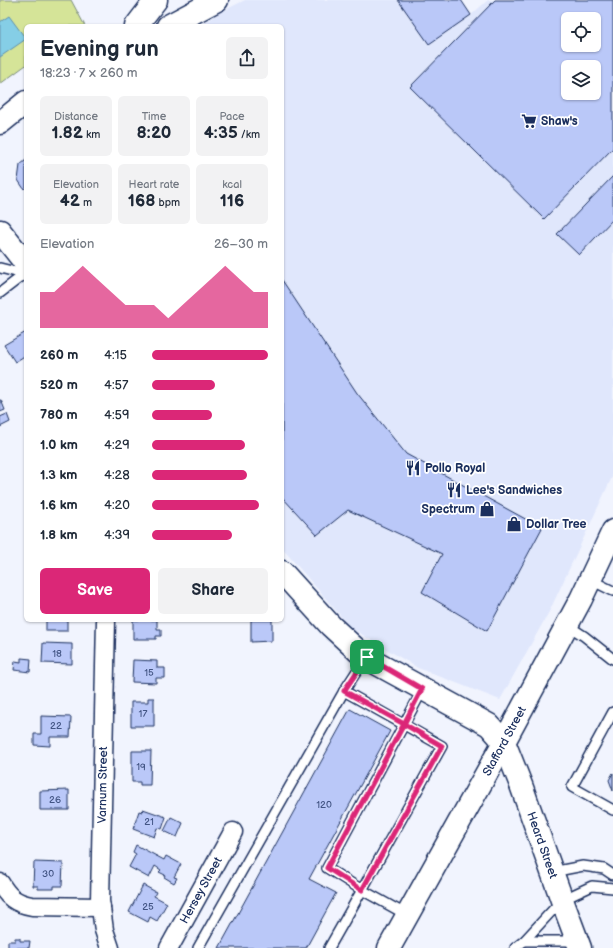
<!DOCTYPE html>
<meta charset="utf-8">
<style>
:root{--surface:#fff;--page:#f2f2f3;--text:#1f2937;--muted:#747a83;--accent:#db2777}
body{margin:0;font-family:"Balsamiq Sans",sans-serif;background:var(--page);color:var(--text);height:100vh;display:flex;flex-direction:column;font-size:15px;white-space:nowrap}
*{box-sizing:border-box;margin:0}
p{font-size:13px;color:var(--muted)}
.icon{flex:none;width:22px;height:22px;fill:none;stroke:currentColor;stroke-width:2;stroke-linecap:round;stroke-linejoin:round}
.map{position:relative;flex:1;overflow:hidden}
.side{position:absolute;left:24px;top:24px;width:260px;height:598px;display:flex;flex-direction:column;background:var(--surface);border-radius:6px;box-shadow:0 1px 3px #0004}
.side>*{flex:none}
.fabs{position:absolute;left:561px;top:12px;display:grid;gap:8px}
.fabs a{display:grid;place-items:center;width:40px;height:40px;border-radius:6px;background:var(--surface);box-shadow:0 1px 3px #0004;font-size:20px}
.pin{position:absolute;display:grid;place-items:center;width:34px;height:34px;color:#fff;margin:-17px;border-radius:8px;box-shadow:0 2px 6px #0006}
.round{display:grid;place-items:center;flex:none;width:42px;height:42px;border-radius:6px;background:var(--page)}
.head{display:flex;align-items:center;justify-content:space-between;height:68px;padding:0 16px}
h1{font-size:22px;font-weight:700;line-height:30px}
.metrics{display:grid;grid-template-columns:repeat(3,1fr);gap:6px;height:68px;padding:4px 16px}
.metrics div{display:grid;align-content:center;border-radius:6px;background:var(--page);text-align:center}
.metrics b{font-size:17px;font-weight:700}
.metrics small{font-size:11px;font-weight:400}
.metrics p{font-size:11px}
.chart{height:112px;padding:8px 16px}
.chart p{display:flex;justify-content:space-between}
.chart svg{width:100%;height:72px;margin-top:4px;fill:var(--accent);opacity:.7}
.cta{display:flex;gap:8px;margin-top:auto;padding:8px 16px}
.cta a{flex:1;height:46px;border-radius:6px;background:var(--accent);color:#fff;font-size:16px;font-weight:700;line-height:46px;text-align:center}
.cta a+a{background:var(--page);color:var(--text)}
ul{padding:0 16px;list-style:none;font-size:13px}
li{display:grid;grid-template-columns:64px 48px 1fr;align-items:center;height:30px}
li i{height:10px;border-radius:5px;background:var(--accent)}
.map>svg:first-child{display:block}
.built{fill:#e0e7fc;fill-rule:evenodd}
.green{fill:#d5e498;stroke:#788a7b}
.water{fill:#85cee6;stroke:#5b8eb0}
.building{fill:#bac8f8;stroke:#1b2f5e;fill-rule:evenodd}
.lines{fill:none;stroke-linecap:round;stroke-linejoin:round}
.lane-casing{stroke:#1b2f5e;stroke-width:12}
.street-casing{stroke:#1b2f5e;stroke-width:21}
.secondary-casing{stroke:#1b2f5e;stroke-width:25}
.highway-casing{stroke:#1b2f5e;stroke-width:25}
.lane{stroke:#fff;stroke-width:9}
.street{stroke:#fff;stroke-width:18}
.secondary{stroke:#fff;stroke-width:22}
.highway{stroke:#fff;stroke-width:22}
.route-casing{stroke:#fff;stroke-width:8}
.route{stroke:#db2777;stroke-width:5}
.labels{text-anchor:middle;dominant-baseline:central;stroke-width:3.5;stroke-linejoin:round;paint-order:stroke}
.number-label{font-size:10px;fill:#435584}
.poi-label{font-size:12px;font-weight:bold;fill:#1b2f5e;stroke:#fff;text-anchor:start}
.street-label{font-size:12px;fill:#1b2f5e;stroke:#fff}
</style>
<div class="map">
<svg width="613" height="948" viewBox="0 0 613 948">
<rect width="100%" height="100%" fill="#f1f4fe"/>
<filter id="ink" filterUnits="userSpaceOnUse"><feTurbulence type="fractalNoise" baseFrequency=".025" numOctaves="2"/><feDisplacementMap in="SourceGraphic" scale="8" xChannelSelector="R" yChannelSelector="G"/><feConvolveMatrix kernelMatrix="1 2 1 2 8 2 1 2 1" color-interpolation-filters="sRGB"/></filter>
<g filter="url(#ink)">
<path class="built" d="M245,0H461L471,15L488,0H613V475L550,610L500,700L418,668L351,628L282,548V26H199L223,11ZM568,19H594V45H568ZM568,67H594V93H568Z"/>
<polygon class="green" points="0,0 71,0 85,26 26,26 26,65 0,84"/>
<polygon class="water" points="9,16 26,39 0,57 0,22"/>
<g class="building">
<polygon points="398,0 461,0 471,15 429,44"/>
<path d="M495,0H613V148L544,219L410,87ZM568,19H594V45H568ZM568,67H594V93H568Z"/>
<polygon points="26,160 26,187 24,189 18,180 20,165"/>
<polygon points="613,176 613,219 579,255 557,234"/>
<polygon points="282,280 357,393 406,454 542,528 487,631 422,592 442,554 348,510 317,535 282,497"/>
<polygon points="26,332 26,355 15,362 4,345"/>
<polygon points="0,400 1,400 5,410 0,412"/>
<polygon points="7,414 10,422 0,427 0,417"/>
<rect x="46" y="620" width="21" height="11"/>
<polygon points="133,620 157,620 157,629 161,629 161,636 156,636 156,639 133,639"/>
<polygon points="251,620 272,620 272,641 251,642"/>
<polygon points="43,643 72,644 72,664 42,663"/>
<polygon points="21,658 31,659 30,672 14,670 15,661 21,662"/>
<polygon points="133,660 157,661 157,668 165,668 165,678 156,678 156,683 132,682"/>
<polygon points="148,698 154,698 154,726 131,726 131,702 148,702"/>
<polygon points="350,709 390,731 309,879 336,893 306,948 219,948"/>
<polygon points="41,716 71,717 70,737 50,737 50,746 34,745 34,734 41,734"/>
<polygon points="132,751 151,751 150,785 140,785 140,782 132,782"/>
<polygon points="613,773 613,791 609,780"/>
<polygon points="69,790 69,810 40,810 40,791"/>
<polygon points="143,809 166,817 162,829 157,828 154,837 133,829 139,811 142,812"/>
<polygon points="171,817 183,823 177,837 164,831"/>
<polygon points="136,845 164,860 166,856 181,864 174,877 177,878 174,883 164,877 165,875 159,872 161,870 155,866 149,878 129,867 136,854 133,852"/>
<polygon points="34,862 63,863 62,886 54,886 54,889 38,889 38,886 33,886"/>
<polygon points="143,885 156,892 154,896 167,903 157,921 150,917 148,922 129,912"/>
<polygon points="15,938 20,938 20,941 30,941 29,948 8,948 8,941 15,941"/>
</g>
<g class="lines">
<g class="lane-casing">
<g id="lane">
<polyline points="0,268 24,274"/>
<polyline points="0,293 26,273"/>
<polyline points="591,580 613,591"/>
<polyline points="567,625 584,636 613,659"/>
<polyline points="344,691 366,657"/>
<polyline points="613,712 572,787 613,810"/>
<polyline points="552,872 583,866 604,869 613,875"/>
<polyline points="407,915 362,890 327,868 423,689"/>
<polyline points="524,941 577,941"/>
<polyline points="198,948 344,691 442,746 362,890 329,948"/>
<polyline points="515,948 524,941 562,900 592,886 613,888"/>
</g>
</g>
<g class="street-casing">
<g id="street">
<polyline points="106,620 100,901 104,930 110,948"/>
<path d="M0,883C8,897 15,903 32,906L101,907"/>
<path id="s1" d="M169,948L233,832"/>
</g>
</g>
<g class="secondary-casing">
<g id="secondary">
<polyline points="0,231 26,264"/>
<path id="s2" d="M282,572L331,626L358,651L372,661L489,725L504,742L521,785L562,900L580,948"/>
<path id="s3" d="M389,948L504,742L581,599L613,531"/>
</g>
</g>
<g class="highway-casing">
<g id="highway">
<polyline points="136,26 156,0"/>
<polyline points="168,26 217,0"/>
<polyline points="0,123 26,102"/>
</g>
</g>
<use href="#lane" class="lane"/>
<use href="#street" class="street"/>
<use href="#secondary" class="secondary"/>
<use href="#highway" class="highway"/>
</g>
</g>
<g class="lines" filter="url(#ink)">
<g class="route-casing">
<polyline id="route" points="367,657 344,691 404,724 327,868 362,890 442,746 404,724 422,689 367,657"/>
</g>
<use href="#route" class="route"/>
</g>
<defs>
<g id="supermarket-bare" transform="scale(1.2)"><path d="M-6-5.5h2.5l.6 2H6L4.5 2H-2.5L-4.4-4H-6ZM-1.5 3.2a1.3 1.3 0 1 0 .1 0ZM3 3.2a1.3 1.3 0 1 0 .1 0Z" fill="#1b2f5e" stroke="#fff" stroke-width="2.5" paint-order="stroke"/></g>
<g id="restaurant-bare" transform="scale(1.2)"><path d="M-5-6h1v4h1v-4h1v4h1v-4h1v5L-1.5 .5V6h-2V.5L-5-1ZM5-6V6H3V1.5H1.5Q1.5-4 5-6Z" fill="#1b2f5e" stroke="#fff" stroke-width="2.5" paint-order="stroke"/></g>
<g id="shop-bare" transform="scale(1.2)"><path d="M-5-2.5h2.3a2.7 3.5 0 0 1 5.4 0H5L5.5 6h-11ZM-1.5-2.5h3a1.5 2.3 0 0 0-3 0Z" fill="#1b2f5e" stroke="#fff" stroke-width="2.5" paint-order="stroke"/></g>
</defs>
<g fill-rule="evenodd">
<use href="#supermarket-bare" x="529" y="121"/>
<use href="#restaurant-bare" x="413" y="468"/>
<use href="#restaurant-bare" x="454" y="490"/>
<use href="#shop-bare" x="487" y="509"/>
<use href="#shop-bare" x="514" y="524"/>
</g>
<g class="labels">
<g class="number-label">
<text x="57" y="654">18</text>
<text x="149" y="673">15</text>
<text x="143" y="714">17</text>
<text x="56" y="726">22</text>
<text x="141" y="767">19</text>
<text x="55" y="800">26</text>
<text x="324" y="805">120</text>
<text x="149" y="822">21</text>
<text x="48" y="874">30</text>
<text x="148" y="907">25</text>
</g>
<g class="poi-label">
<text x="541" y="121">Shaw's</text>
<text x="425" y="468">Pollo Royal</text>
<text x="466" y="490">Lee's Sandwiches</text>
<text x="475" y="509" text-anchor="end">Spectrum</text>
<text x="526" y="524">Dollar Tree</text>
</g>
<g class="street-label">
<text stroke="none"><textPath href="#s3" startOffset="237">Stafford Street</textPath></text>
<text transform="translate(103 785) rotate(-89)">Varnum Street</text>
<text stroke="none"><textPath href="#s2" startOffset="393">Heard Street</textPath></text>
<text stroke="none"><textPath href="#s1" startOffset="66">Hersey Street</textPath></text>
</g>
</g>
</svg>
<div class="fabs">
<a><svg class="icon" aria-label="locate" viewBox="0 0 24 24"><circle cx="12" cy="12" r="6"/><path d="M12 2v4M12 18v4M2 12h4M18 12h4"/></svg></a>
<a><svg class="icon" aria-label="layers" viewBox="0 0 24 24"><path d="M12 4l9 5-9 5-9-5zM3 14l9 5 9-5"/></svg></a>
</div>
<div class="pin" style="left:367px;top:657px;background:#1e9e55"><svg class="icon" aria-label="arrive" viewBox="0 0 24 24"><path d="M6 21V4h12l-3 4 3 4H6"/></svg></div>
<section class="side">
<div class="head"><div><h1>Evening run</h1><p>18:23 · 7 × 260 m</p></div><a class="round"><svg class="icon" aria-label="share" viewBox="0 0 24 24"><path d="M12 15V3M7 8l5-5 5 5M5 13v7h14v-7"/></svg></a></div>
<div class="metrics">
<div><p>Distance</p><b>1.82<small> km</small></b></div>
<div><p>Time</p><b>8:20</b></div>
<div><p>Pace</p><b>4:35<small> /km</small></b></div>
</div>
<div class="metrics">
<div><p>Elevation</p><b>42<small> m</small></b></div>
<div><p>Heart rate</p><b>168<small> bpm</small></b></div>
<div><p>kcal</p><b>116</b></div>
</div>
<div class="chart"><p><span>Elevation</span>26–30 m</p>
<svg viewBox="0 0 160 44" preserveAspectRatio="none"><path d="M0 44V22L10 22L20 14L30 6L40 14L50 22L60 30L70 30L80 30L90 38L100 30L110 22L120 14L130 6L140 14L150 22L160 22V44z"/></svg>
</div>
<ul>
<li><b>260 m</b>4:15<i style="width:100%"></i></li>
<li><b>520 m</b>4:57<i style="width:54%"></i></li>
<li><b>780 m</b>4:59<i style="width:52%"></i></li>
<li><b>1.0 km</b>4:29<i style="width:80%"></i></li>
<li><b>1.3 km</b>4:28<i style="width:82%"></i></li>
<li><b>1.6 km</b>4:20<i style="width:92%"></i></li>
<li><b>1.8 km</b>4:39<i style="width:69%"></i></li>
</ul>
<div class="cta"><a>Save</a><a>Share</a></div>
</section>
</div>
